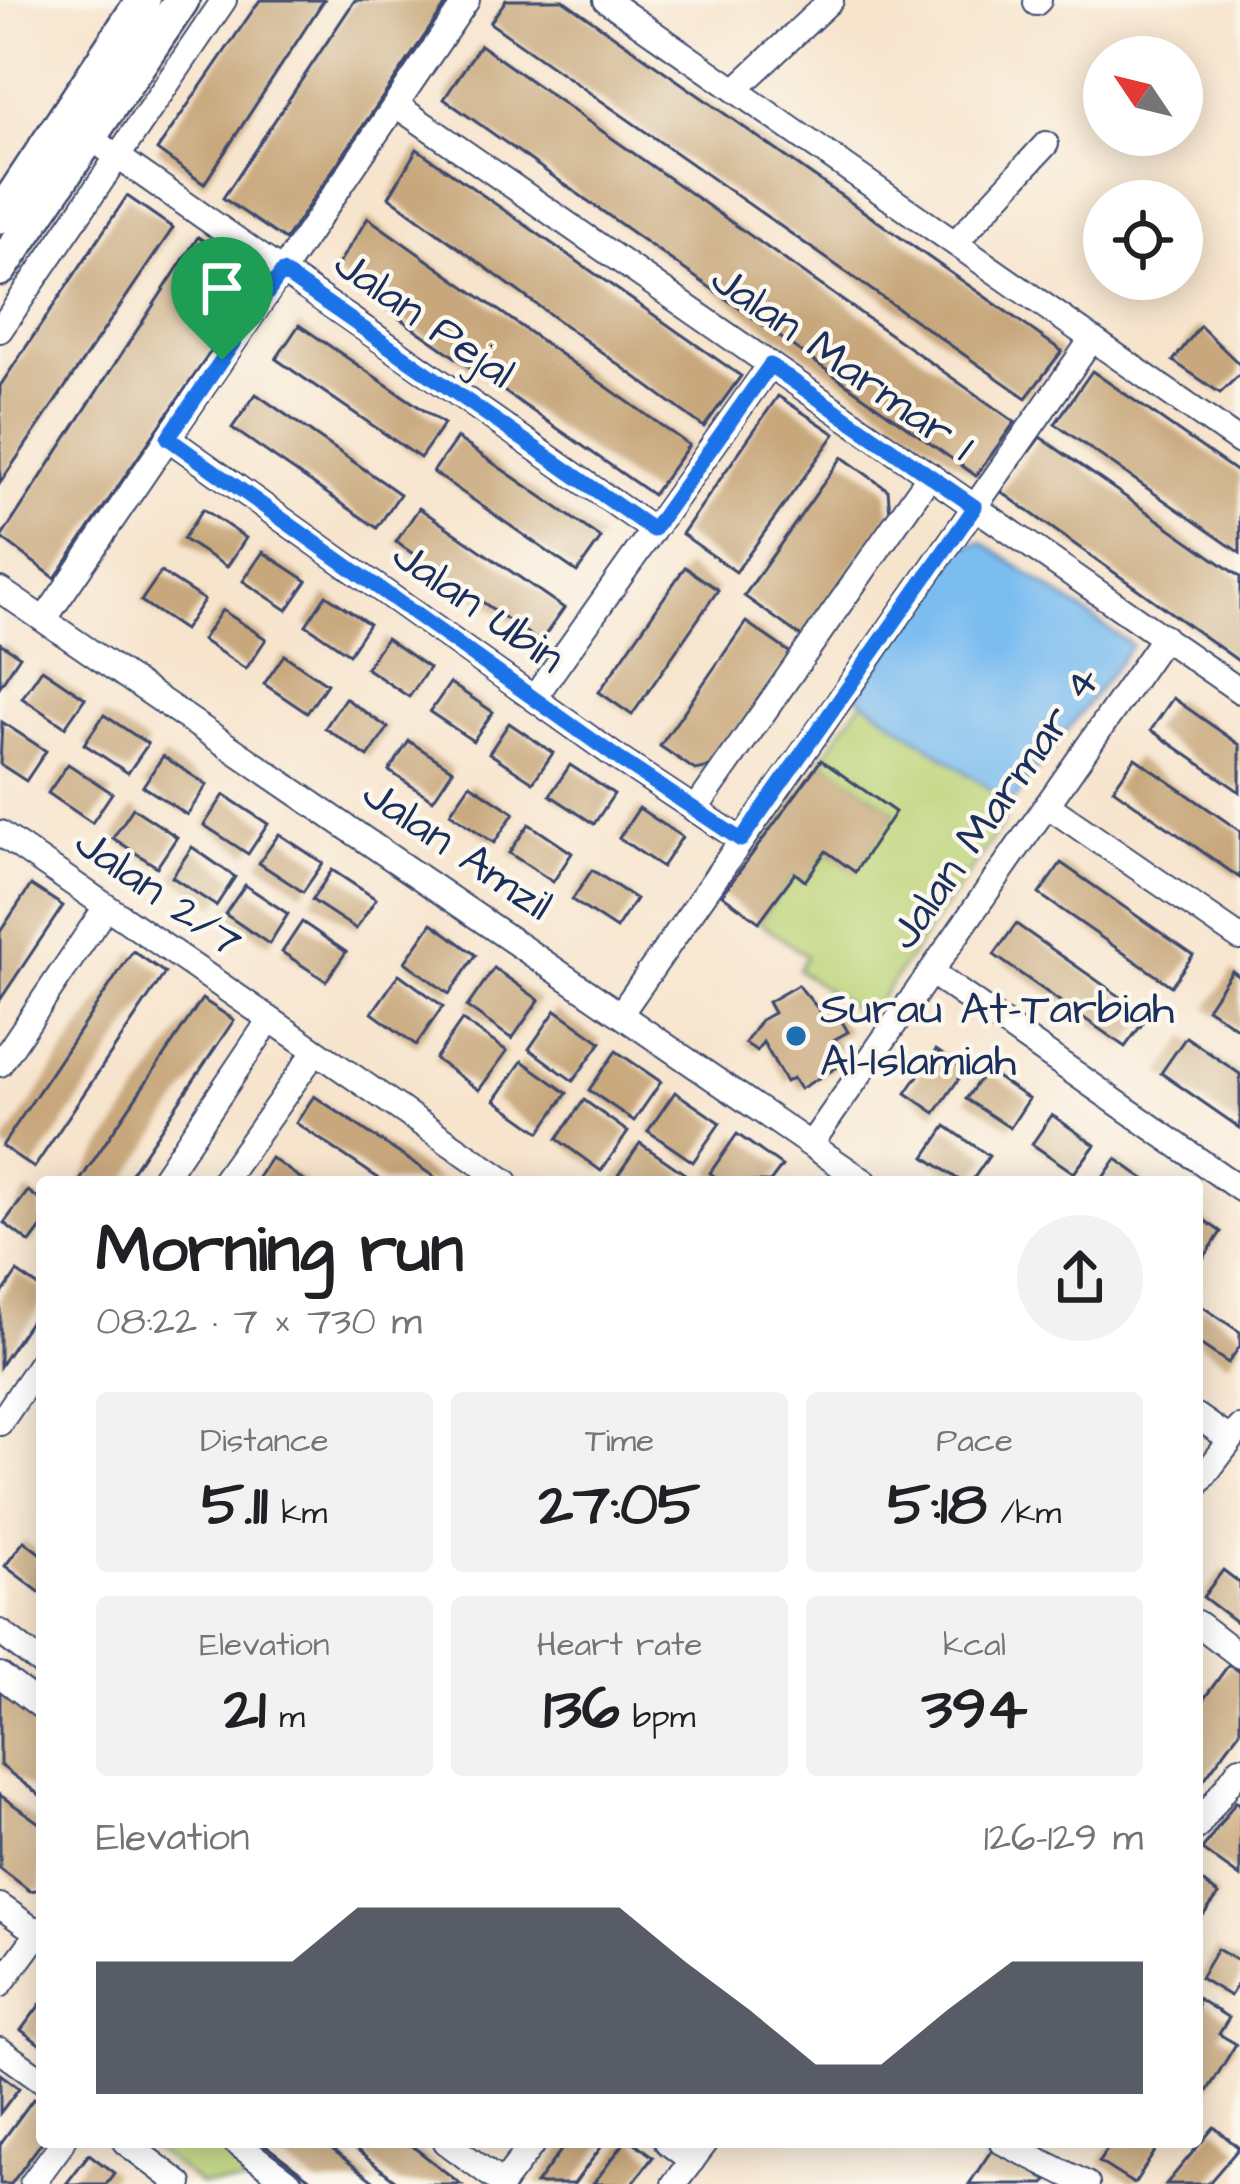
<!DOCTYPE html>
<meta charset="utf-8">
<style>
:root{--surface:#fff;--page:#f2f2f2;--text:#202124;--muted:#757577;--accent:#111827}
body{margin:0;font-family:"Architects Daughter",sans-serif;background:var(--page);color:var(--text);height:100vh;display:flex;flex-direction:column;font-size:45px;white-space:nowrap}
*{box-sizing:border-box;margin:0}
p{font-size:39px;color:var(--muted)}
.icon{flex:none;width:66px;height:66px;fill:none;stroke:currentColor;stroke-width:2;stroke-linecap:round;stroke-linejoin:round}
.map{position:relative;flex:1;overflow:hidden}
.side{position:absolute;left:36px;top:1176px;width:1167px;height:972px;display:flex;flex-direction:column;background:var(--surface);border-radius:12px;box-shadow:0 6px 30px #0003}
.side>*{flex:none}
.needle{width:78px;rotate:305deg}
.buttons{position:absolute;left:1083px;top:36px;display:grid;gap:24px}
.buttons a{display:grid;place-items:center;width:120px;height:120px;border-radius:50%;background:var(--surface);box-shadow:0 6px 30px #0003;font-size:60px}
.pin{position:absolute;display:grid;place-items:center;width:102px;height:102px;color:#fff;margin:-123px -51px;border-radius:50% 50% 50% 0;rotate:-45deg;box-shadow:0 0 12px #0007}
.pin .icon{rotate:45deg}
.round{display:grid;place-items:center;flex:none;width:126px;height:126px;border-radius:63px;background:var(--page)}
.head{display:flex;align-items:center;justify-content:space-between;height:204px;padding:0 60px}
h1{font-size:66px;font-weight:700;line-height:90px}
.metrics{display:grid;grid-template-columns:repeat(3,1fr);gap:18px;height:204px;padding:12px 60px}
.metrics div{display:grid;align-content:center;border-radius:12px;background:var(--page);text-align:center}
.metrics b{font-size:60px;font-weight:700}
.metrics small{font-size:33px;font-weight:400}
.metrics p{font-size:33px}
.chart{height:336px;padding:24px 60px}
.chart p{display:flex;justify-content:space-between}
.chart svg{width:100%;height:216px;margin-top:12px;fill:var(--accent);opacity:.7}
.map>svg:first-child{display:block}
.green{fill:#bcd377;stroke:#6c816a;stroke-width:3}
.water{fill:#7bbdf0;stroke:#4b76a7;stroke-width:3}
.building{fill:#c8a77b}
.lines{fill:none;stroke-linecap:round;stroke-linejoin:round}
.street-casing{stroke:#3c4a6f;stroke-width:28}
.secondary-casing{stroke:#3c4a6f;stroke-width:38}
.street{stroke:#fff;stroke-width:24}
.secondary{stroke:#fff;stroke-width:33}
.route-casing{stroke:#fff;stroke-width:24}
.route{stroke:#1a73e8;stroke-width:15}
.poi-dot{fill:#1f6fb2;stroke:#fbf7ec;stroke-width:4.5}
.labels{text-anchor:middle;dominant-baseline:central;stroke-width:9;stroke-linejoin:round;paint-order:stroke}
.street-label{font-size:45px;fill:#1b2f5e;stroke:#fbf7ec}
.poi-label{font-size:45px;fill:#1b2f5e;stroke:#fbf7ec;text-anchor:start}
</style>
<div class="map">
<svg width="1240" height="2184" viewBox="0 0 1240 2184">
<rect width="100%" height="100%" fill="#fbf7ec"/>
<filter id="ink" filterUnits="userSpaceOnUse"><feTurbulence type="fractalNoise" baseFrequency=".00833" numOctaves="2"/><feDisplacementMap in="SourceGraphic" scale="24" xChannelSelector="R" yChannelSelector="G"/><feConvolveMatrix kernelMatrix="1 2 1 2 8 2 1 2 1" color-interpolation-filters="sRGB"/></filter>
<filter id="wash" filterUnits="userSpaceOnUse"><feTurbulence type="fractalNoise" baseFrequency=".004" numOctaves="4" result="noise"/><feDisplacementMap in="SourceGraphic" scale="48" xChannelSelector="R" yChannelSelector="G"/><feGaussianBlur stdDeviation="2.7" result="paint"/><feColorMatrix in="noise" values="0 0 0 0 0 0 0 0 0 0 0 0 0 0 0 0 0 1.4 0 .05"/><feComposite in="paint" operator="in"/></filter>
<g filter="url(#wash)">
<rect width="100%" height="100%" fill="#f7e4cd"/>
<g class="green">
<polygon points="863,700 1011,804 1002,826 867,1018 798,970 806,956 759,922 795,873 805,880 826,851 855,871 895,812 821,760"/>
<polygon points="144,2142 212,2142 268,2184 200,2184"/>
</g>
<polygon class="water" points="982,542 1132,645 1011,804 857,696 962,546"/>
<g id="blocks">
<g class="building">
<polygon points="260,0 324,0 204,184 157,150"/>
<polygon points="355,0 449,0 285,240 223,198"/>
<polygon points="506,0 563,0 1062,351 1026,398 490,23"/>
<polygon points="480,45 1015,422 976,476 444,99"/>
<polygon points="417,149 741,376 704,427 389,197"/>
<polygon points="127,196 173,228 0,483 0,386"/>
<polygon points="368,218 689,445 653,495 333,272"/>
<polygon points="198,237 260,280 55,578 1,538"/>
<polygon points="299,325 444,424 420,458 276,359"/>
<polygon points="1200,326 1240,365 1240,374 1220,393 1173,361"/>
<polygon points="1092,371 1240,474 1240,553 1055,424"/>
<polygon points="256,394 400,494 377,528 232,428"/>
<polygon points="778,396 835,434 736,572 682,534"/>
<polygon points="1040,437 1240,577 1240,662 1000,491"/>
<polygon points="457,438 601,538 577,572 433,472"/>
<polygon points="842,457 888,490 890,514 802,637 744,596"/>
<polygon points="419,508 564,608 540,642 396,542"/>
<polygon points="203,509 246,538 227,567 183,539"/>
<polygon points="263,552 307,581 287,610 243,581"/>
<polygon points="685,567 718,590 632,715 599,692"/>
<polygon points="161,572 204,600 184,630 141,601"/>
<polygon points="326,595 369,624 349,654 306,625"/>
<polygon points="222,610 266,639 246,669 202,640"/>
<polygon points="746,622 792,654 715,766 695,770 660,746"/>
<polygon points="386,638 429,668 409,697 366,668"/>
<polygon points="0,643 20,656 0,686"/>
<polygon points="284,655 327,684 307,713 264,684"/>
<polygon points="42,669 85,698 65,727 22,698"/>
<polygon points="450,683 493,712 473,741 430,712"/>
<polygon points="345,698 388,728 368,757 325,728"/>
<polygon points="1173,698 1240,745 1240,792 1151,730"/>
<polygon points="104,715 148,744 128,773 84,744"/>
<polygon points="2,722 46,751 26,781 0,764"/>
<polygon points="509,723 553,753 533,782 489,753"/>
<polygon points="409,741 453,770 433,800 389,771"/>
<polygon points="163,756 207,785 187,815 143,786"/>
<polygon points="1135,758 1240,831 1240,878 1113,789"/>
<polygon points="821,760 895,812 855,872 826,851 805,881 795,873 759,922 722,895"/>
<polygon points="68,764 112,793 92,823 48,793"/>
<polygon points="570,765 614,794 594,824 550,795"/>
<polygon points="470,784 514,813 494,843 450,813"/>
<polygon points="224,795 268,824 248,854 204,825"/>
<polygon points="133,808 177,837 157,867 113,838"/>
<polygon points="639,808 682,837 662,867 619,838"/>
<polygon points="529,824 572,853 553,882 509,853"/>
<polygon points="279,834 323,863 303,892 259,863"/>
<polygon points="192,847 235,877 216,906 172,877"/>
<polygon points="1061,863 1193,955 1171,986 1039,894"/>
<polygon points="332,870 376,899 356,929 312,900"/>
<polygon points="592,870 636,899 616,929 572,900"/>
<polygon points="31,885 63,906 0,1000 0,932"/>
<polygon points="245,885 288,914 269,944 225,914"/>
<polygon points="302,922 346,952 326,981 282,952"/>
<polygon points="432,923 476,955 449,994 405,962"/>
<polygon points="1016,924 1148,1016 1125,1047 994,955"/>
<polygon points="133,951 165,973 34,1168 2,1146"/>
<polygon points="494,968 539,1000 512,1039 467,1007"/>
<polygon points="1232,971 1240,977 1240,1030 1207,1008"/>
<polygon points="399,974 443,1006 416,1045 372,1013"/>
<polygon points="798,985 820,1011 832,1004 848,1032 835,1039 840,1048 833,1052 841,1065 800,1089 793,1078 786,1082 763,1042 757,1051 745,1043 761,1020 774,1013 768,1002"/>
<polygon points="202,999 234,1020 125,1182 79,1182"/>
<polygon points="556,1010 601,1042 573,1081 529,1049"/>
<polygon points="462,1020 507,1051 479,1090 435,1059"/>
<polygon points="1186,1037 1240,1074 1240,1128 1161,1073"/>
<polygon points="936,1050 965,1070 935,1113 906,1093"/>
<polygon points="616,1051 661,1082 634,1121 589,1090"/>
<polygon points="522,1061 567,1093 540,1132 495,1100"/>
<polygon points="986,1070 1029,1099 1010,1128 966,1099"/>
<polygon points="675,1092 720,1123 693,1162 648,1131"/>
<polygon points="314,1096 442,1182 384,1182 296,1123"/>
<polygon points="584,1100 628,1132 601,1171 557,1139"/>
<polygon points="1052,1115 1095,1145 1074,1173 1032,1144"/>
<polygon points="946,1126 989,1156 971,1182 962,1182 925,1157"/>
<polygon points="737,1134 782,1166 770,1182 722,1182 710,1173"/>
<polygon points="640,1143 685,1174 679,1182 613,1182"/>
<polygon points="271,1158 306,1182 255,1182"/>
<polygon points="1116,1159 1137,1174 1149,1182 1100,1182"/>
<polygon points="28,1191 42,1201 42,1227 30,1243 4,1223"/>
<polygon points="1197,1215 1221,1232 1201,1262 1197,1259"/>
<polygon points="17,1272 42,1289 42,1304 0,1366 0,1297"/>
<polygon points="1203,1307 1240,1332 1240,1346 1228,1363 1197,1342 1197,1316"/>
<polygon points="24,1541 42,1555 42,1594 5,1566"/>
<polygon points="1223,1570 1240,1583 1240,1625 1203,1597"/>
<polygon points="1229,1664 1240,1672 1240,1731 1197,1789 1197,1695 1203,1700"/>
<polygon points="0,1689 42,1721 42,1797 0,1765"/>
<polygon points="0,1795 42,1825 42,1889 30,1891 0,1868"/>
<polygon points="1236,1801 1240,1804 1240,1877 1202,1850"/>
<polygon points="1197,1878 1219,1895 1197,1923"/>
<polygon points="1217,1949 1240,1962 1240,1980 1230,1996 1200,1978"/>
<polygon points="1197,1998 1229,2018 1219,2034 1236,2044 1200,2103"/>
<polygon points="42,2002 42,2046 21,2030"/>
<polygon points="0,2074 19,2088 0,2113"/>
<polygon points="33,2099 42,2105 42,2142 11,2184 0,2184 0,2144"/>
<polygon points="1214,2127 1239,2148 1208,2184 1166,2184"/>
<polygon points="261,2142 323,2142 377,2184 316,2184"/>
<polygon points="346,2142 407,2142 461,2184 400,2184"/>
<polygon points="567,2142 605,2142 574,2184 536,2184"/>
<polygon points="625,2142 634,2142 653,2157 632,2184 593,2184"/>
<polygon points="1112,2142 1161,2142 1134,2184 1099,2162"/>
<polygon points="995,2145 1047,2180 1044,2184 969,2184"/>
<polygon points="89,2154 114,2173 106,2184 66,2184"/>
</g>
</g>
</g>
<g filter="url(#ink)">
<use href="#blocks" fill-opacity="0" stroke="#3c4a6f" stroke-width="3"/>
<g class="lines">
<g class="street-casing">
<g id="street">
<polyline points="606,0 1240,442"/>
<polyline points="1036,3 1039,0"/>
<polyline points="735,90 831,0"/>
<polyline points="396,105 1240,691"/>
<polyline points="88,136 653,530"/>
<polyline points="955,243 1046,144"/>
<polyline points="0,330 224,0"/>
<polyline points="168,438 619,759 741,840"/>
<polyline points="0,590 865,1182"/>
<polyline points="44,620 467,0"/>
<polyline points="534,698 770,365"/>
<polyline points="1047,805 1240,938"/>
<polyline points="695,810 930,475"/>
<polyline points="0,833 506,1182"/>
<polyline points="932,973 1240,1189"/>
<polyline points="621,1013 1092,339"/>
<polyline points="0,1064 106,907"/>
<polyline points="811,1144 1164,637"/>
<polyline points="161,1182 269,1021"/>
<polyline points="223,1182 315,1052"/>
<polyline points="1197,1416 1231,1440"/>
<polyline points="0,1423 42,1361"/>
<polyline points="1197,1485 1240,1428"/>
<polyline points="1197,1623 1240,1656"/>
<polyline points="0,1632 42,1664"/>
<polyline points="0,1675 42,1707"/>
<polyline points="1197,1827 1240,1768"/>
<polyline points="0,1906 38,1933"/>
<polyline points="0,1985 42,1928"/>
<polyline points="0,2050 42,2080"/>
<polyline points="125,2142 180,2184"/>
<polyline points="235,2142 291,2184"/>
<polyline points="446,2142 503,2184"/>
<polyline points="667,2142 692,2161"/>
<polyline points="1002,2142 1087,2184"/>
<polyline points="32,2184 63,2142"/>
<polyline points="502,2184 534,2142"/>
<polyline points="674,2184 706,2142"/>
</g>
</g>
<g class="secondary-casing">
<g id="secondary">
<polyline points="0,216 143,0"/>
<polyline points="0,269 182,0"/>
</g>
</g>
<use href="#street" class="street"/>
<use href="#secondary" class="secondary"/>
</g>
</g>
<g class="lines" filter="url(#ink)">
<g class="route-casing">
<polygon id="route" points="282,272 653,530 770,365 975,507 741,840 619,759 168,438"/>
</g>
<use href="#route" class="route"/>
</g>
<circle class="poi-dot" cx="796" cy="1036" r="12"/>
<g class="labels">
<g class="street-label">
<text transform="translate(424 319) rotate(35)">Jalan Pejal</text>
<text transform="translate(842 363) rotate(35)">Jalan Marmar 1</text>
<text transform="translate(478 607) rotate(35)">Jalan Ubin</text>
<text transform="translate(995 808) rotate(-55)">Jalan Marmar 4</text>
<text transform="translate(457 850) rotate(34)">Jalan Amzil</text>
<text transform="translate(158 893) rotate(35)">Jalan 2/7</text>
</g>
<g class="poi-label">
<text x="820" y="1010">Surau At-Tarbiah<tspan x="820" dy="52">Al-Islamiah</tspan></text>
</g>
</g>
</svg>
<div class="buttons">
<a><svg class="needle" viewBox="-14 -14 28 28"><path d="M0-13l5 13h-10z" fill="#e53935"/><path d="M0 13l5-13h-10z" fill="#757577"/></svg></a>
<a><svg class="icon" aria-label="locate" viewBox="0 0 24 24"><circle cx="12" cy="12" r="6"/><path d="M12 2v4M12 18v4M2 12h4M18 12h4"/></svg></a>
</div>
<div class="pin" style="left:222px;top:360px;background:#1e9e55"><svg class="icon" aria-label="arrive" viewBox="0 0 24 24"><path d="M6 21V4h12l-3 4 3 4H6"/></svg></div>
<section class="side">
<div class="head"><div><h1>Morning run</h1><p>08:22 · 7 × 730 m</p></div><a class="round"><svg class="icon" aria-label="share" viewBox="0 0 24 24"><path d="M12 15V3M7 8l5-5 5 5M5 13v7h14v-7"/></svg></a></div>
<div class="metrics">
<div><p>Distance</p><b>5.11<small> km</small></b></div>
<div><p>Time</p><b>27:05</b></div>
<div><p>Pace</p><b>5:18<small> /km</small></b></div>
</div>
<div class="metrics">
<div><p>Elevation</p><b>21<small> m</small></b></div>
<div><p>Heart rate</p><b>136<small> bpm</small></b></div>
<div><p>kcal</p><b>394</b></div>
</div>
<div class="chart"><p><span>Elevation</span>126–129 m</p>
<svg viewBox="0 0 160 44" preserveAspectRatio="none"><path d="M0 44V17L10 17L20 17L30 17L40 6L50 6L60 6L70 6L80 6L90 17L100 27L110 38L120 38L130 27L140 17L150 17L160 17V44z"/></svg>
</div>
</section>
</div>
